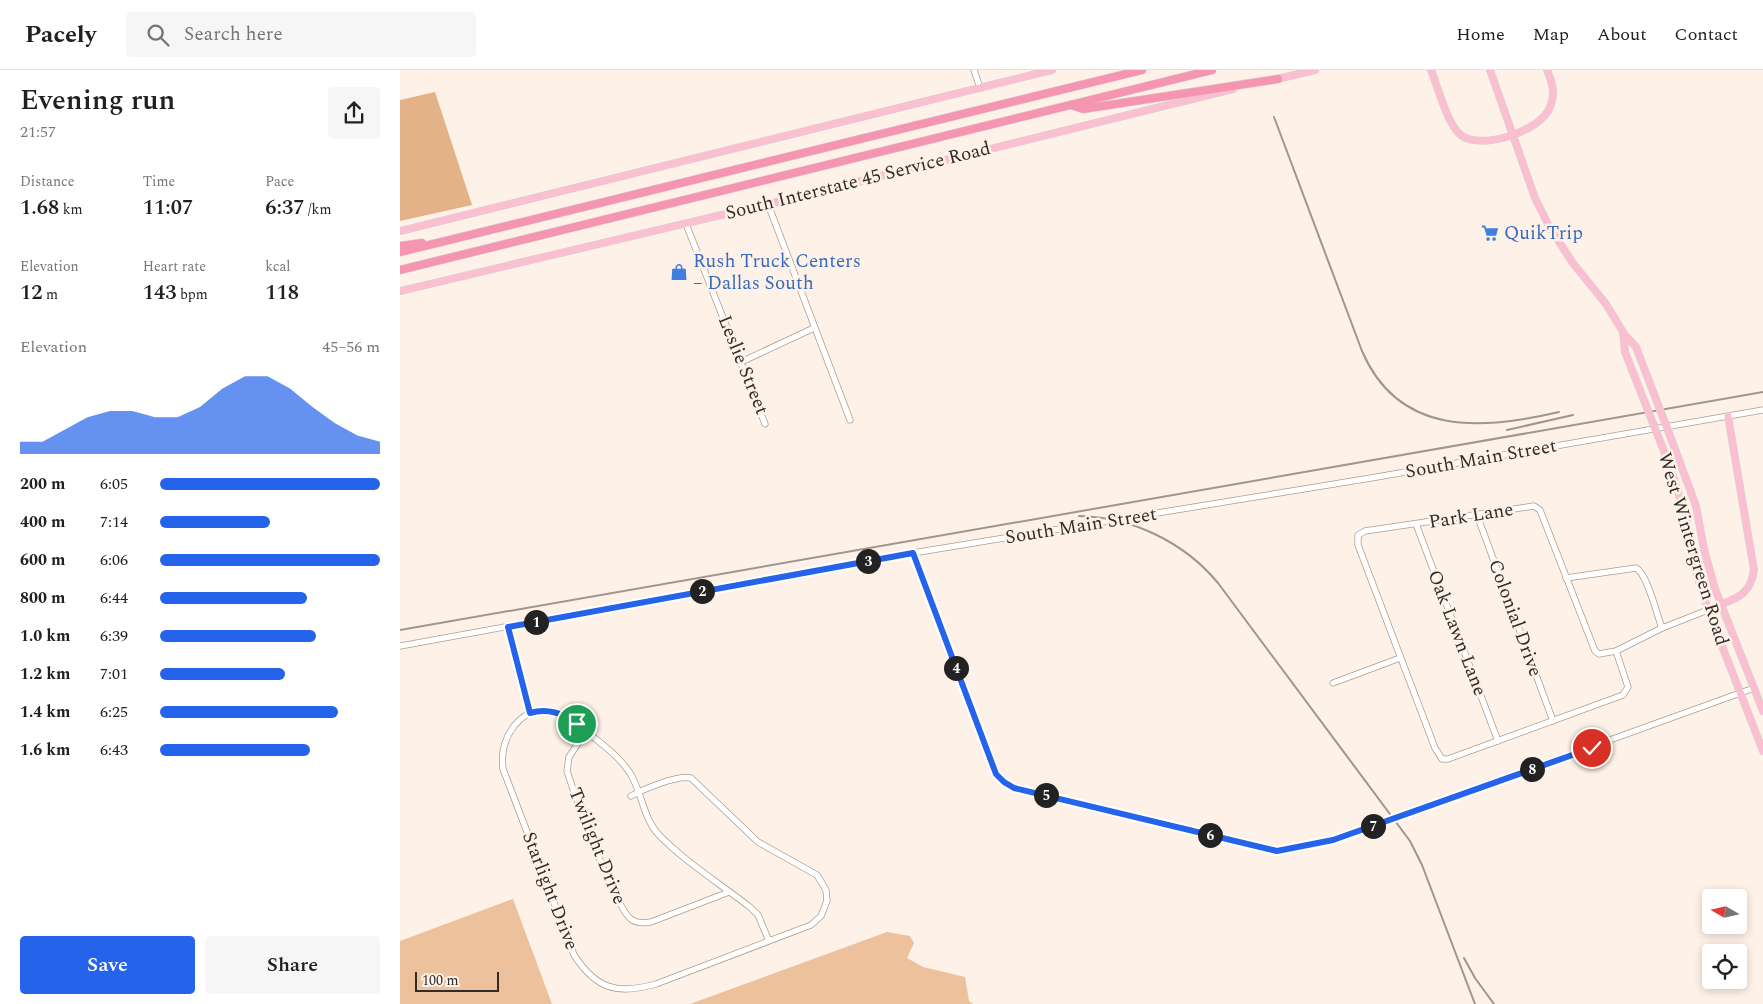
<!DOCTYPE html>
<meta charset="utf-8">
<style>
:root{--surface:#fff;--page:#f6f6f6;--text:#202124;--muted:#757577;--line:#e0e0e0;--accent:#2563eb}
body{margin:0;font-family:Spectral,serif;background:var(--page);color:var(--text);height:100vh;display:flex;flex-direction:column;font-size:19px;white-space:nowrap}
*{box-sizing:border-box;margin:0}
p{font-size:16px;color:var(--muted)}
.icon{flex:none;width:28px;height:28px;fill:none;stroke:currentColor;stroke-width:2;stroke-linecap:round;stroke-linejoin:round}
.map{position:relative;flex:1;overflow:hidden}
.drawer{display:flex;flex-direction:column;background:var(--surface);width:400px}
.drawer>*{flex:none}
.needle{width:32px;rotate:279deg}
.fabs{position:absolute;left:1302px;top:819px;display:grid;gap:10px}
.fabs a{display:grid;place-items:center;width:45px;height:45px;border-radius:5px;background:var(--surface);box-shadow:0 2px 8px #0003;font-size:25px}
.scale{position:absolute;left:15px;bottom:12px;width:84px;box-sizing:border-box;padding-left:5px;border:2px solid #322c27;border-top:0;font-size:14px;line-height:18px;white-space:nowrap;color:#322c27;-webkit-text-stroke:4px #fef1e7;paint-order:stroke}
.pin{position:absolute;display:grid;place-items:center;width:42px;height:42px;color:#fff;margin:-21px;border:2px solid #fff;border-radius:50%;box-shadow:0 1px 5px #0007}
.km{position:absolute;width:25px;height:25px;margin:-12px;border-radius:50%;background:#222;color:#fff;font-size:14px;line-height:25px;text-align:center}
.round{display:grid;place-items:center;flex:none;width:52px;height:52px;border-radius:5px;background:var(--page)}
.summary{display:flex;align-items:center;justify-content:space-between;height:85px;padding:0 20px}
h1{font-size:28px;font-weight:600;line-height:38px}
.stats{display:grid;grid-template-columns:repeat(3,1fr);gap:8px;height:85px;padding:5px 20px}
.stats div{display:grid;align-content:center}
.stats b{font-size:21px;font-weight:600}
.stats small{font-size:14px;font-weight:400}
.stats p{font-size:14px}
.chart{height:140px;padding:10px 20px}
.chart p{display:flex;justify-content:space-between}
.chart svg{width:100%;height:90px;margin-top:5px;fill:var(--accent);opacity:.7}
.button{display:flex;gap:10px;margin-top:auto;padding:10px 20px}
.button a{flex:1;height:58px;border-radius:5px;background:var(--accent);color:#fff;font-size:20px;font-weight:600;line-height:58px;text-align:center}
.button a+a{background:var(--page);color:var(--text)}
ul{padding:0 20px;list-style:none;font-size:16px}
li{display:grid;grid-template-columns:80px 60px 1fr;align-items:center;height:38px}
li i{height:12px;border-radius:6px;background:var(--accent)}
header{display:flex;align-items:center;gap:30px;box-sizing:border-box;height:70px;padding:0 25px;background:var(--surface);border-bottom:1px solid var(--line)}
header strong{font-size:24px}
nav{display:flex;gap:28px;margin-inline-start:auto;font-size:18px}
.search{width:350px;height:45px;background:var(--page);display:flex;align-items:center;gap:12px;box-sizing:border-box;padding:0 18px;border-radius:5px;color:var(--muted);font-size:19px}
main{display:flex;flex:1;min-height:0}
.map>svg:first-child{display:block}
.green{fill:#ecc19c}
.forest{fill:#e3b288}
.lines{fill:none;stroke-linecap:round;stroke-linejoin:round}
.minor-casing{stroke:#ab9c90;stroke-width:7}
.major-casing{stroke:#d6d5d4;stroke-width:8}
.highway-casing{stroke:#d6d5d4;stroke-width:9}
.minor{stroke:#fff;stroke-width:5.5}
.major{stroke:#fabfd0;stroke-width:7}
.highway{stroke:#f695b1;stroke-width:8}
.rail{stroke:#a0968e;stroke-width:2}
.major-bridge-casing{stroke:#d6d5d4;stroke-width:8;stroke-linecap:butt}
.major-bridge{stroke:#fabfd0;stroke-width:7}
.route-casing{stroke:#fff;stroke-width:10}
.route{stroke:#2563eb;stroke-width:6}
.labels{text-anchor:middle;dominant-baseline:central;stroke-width:5;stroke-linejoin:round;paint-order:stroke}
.street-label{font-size:19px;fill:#322c27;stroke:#fef1e7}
.shop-label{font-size:19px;fill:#366cbe;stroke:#fef1e7;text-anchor:start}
</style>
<header>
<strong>Pacely</strong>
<div class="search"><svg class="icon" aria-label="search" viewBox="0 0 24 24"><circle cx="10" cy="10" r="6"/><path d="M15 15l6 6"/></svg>Search here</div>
<nav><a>Home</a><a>Map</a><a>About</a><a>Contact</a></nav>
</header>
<main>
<section class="drawer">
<div class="summary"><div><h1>Evening run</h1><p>21:57</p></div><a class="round"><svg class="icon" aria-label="share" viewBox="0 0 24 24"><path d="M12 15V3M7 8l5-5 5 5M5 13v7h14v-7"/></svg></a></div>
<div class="stats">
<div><p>Distance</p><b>1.68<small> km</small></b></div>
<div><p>Time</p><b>11:07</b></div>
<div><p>Pace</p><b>6:37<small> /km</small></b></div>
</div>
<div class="stats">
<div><p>Elevation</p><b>12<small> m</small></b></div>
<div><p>Heart rate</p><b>143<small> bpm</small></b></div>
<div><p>kcal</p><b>118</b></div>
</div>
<div class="chart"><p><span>Elevation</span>45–56 m</p>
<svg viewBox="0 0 160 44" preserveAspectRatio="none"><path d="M0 44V38L10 38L20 32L30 26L40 23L50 23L60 26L70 26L80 21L90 12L100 6L110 6L120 12L130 21L140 29L150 35L160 38V44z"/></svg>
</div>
<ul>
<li><b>200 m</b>6:05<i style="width:100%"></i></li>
<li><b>400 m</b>7:14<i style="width:50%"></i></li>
<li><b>600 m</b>6:06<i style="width:100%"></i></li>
<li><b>800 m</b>6:44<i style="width:67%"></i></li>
<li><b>1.0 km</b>6:39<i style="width:71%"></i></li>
<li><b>1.2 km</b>7:01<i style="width:57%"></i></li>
<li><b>1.4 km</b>6:25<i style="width:81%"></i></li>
<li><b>1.6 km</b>6:43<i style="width:68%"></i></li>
</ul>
<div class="button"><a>Save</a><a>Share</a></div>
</section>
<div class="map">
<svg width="1363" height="934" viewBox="0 0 1363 934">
<rect width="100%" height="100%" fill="#fef1e7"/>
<g class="green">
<polygon points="113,829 152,934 0,934 0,871"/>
<polygon points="487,862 510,866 514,873 507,888 523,897 565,907 569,931 573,934 290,934"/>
</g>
<polygon class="forest" points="35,22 72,135 0,151 0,30"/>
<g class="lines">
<g class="minor-casing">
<g id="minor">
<polyline points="574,0 580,18"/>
<polyline points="368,134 450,350"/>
<polyline points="286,154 365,354"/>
<polyline points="341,292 414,258"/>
<polyline points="1077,445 1153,651"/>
<polyline points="1016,454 1098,671"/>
<polyline points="513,483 596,704 604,712 614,718 877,781 933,770 1354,618"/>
<path d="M1166,508L1236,498C1247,503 1257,545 1262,558"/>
<polyline points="108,557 130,643"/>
<polyline points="0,576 513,483 971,408 1363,340"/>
<polyline points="1216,581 1228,617 1223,625 1048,689 1042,689 1035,678 958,475 958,465 965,461 1134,436 1140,440 1195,581 1199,584 1216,581 1262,558 1308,540"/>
<polyline points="933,613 1000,588"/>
<path d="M186,661L169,687L167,701C175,726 215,839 232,850C237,853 245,853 251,852L329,822"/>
<path d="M231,726C244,719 277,705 291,708L358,772L417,805L426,820L427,831L421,846L411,855L256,914C217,925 196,919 174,885L103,699C101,683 104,669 114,656C140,625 168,647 192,666C206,677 220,688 230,703C242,722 243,748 259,765C284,791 322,815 351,838L358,845L369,871"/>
</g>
</g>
<g class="major-casing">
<g id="major">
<path d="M1031,0C1038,17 1047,55 1062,66C1083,80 1141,61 1150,37C1156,24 1152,12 1147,0"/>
<polyline points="1090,0 1135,128 1149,156 1172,192 1206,234 1223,262"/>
<polyline points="873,10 915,0"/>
<polyline points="0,161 652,0"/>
<polyline points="0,221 368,134 833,19"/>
<polyline points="1269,363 1296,436 1304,479 1315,519 1363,641"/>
<polyline points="1269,394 1286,447 1296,502 1308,540 1363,681"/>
<path d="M1308,540C1331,529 1350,529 1354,500L1328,346"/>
</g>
</g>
<g class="highway-casing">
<g id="highway">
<polyline points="671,35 683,39 878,9"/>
<polyline points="0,176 22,173"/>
<polyline points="0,182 742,0"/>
<polyline points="0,200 812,0"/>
</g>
</g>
<use href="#minor" class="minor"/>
<use href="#major" class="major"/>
<use href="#highway" class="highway"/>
<g class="rail">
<path d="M874,47L962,281C999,367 1082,360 1159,342"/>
<polyline points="1107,360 1173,345"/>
<path d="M679,446C732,447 784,472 818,513L1010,771L1022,795L1075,934"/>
<polyline points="0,560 1363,322"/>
<polyline points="1064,888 1075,908 1094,934"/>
</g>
<g class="major-bridge-casing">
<g id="major-bridge">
<polyline points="1223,262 1225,282 1269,394"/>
<polyline points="1223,263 1236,277 1269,363"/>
</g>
</g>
<use href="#major-bridge" class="major-bridge"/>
</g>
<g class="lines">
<g class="route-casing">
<path id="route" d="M177,654C164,643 147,638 130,643L108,557L513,483L596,704L604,712L614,718L877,781L933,770L1192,678"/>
</g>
<use href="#route" class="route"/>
</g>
<defs>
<g id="supermarket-bare" transform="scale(1.35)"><path d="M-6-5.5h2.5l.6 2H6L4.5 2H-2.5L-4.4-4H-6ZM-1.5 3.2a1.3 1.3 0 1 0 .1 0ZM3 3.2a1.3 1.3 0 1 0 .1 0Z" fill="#3f7fe0" stroke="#fef1e7" stroke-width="2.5" paint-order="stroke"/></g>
<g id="shop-bare" transform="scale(1.35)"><path d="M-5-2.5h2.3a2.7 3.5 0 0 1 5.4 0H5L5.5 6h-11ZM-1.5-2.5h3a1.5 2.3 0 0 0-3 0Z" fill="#3f7fe0" stroke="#fef1e7" stroke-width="2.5" paint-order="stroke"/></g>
</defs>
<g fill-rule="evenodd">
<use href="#supermarket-bare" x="1090" y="163"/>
<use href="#shop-bare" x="279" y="202"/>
</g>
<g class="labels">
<g class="street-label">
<text transform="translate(458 111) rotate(-14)">South Interstate 45 Service Road</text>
<text transform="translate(343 295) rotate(68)">Leslie Street</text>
<text transform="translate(1081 389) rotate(-10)">South Main Street</text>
<text transform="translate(1071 446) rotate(-9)">Park Lane</text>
<text transform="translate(681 456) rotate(-9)">South Main Street</text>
<text transform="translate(1293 479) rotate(73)">West Wintergreen Road</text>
<text transform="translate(1115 548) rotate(70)">Colonial Drive</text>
<text transform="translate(1057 563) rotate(69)">Oak Lawn Lane</text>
<text transform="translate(197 776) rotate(68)">Twilight Drive</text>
<text transform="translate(150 821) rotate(69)">Starlight Drive</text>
</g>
<g class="shop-label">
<text x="1104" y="163">QuikTrip</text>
<text x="293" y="191">Rush Truck Centers<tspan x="293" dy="22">– Dallas South</tspan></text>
</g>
</g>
</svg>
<div class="fabs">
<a><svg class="needle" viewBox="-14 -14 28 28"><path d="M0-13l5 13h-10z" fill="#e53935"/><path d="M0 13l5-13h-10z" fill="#757577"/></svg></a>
<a><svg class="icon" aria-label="locate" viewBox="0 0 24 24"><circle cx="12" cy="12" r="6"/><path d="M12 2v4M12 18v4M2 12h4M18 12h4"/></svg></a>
</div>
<div class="scale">100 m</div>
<div class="pin" style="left:177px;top:654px;background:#1e9e55"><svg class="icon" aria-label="arrive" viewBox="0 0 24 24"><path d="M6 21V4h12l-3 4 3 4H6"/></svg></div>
<div class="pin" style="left:1192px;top:678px;background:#d93025"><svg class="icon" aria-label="check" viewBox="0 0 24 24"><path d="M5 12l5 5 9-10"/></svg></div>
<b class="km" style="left:136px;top:552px">1</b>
<b class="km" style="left:302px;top:521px">2</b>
<b class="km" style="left:468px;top:491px">3</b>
<b class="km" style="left:556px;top:598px">4</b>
<b class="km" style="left:646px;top:725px">5</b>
<b class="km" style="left:810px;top:765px">6</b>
<b class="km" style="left:973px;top:756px">7</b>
<b class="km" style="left:1132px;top:699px">8</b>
</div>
</main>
